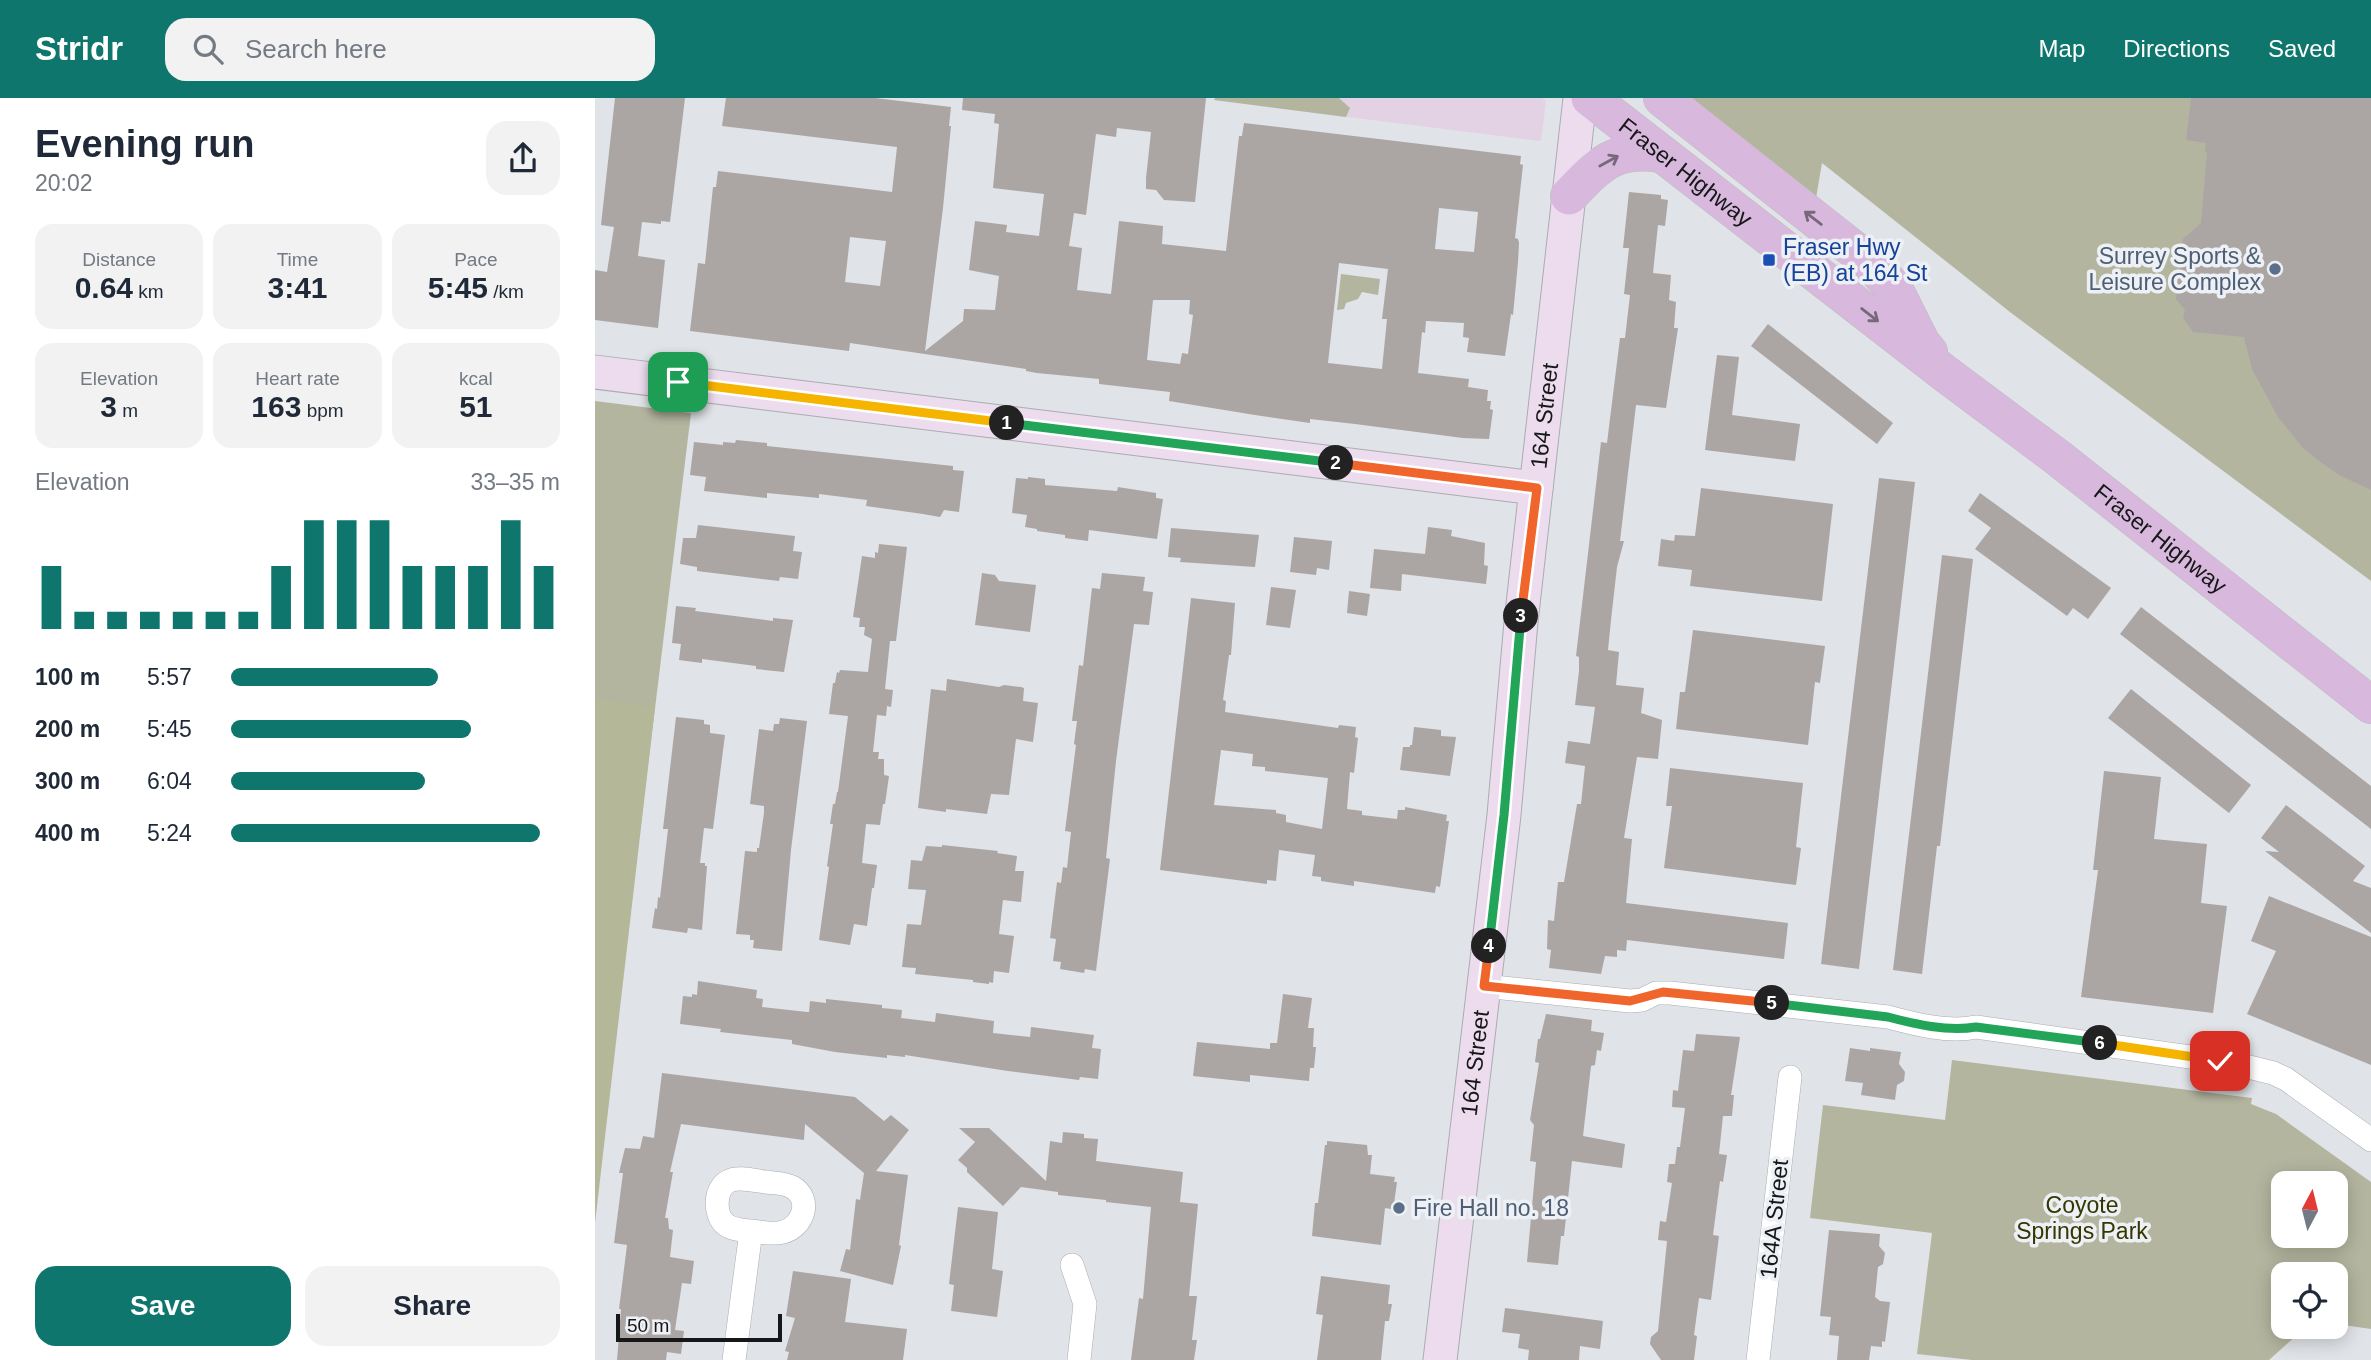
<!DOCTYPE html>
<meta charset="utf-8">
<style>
:root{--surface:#fff;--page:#f2f2f3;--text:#1f2937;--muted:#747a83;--accent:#0f766e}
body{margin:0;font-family:Helvetica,sans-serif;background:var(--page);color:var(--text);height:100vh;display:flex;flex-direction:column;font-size:26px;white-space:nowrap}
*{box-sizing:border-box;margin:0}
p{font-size:23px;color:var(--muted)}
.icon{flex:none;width:38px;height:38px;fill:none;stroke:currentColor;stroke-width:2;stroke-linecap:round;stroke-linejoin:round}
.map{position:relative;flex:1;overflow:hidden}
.sheet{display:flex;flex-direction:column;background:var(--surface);width:595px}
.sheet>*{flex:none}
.needle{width:46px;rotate:7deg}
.fabs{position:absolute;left:1676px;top:1073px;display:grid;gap:14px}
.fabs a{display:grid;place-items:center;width:77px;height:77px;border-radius:14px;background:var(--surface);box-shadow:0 4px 18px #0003;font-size:35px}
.scale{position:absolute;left:21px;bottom:18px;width:166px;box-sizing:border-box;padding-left:7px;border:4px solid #161718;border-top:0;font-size:19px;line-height:24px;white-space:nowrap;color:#161718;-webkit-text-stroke:5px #edf0f4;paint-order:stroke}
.pin{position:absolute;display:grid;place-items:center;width:60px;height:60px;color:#fff;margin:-30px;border-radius:14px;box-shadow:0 4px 10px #0006}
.km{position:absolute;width:35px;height:35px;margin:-18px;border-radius:50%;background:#222;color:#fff;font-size:19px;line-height:35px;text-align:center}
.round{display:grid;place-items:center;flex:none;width:74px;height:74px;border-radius:21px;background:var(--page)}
.headline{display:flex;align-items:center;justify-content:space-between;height:119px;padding:0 35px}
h1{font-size:38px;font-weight:600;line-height:52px}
.stats{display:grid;grid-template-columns:repeat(3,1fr);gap:10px;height:119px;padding:7px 35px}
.stats div{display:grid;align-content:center;border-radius:18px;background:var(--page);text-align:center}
.stats b{font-size:30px;font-weight:600}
.stats small{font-size:19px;font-weight:400}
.stats p{font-size:19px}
.chart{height:196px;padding:14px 35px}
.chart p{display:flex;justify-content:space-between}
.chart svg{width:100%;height:126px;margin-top:7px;stroke:var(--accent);stroke-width:6}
.button{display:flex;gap:14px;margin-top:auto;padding:14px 35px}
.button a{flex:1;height:80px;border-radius:21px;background:var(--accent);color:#fff;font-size:28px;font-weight:600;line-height:80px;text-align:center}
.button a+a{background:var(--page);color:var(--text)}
ul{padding:0 35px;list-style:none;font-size:23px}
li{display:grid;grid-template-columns:112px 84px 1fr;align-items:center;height:52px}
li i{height:18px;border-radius:9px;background:var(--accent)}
header{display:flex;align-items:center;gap:42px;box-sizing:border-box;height:98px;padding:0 35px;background:var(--accent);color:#fff}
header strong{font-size:33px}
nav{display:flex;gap:38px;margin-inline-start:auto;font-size:24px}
.search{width:490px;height:63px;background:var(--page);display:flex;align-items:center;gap:18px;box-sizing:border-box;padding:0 24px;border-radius:21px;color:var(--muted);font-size:26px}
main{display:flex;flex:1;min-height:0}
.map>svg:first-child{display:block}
.commercial{fill:#e3d2e4}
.green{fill:#b3b59f;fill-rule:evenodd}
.forest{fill:#b4b798}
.building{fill:#aba6a4;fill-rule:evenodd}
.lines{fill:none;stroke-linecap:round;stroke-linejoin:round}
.street-casing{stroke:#aaacb1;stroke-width:24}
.secondary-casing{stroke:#aaacb1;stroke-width:35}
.primary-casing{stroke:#bebebe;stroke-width:38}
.street{stroke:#fff;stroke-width:23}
.secondary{stroke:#ecdcee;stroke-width:33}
.primary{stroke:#d8b9dd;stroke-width:37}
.oneway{stroke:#77687a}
.split-1-casing{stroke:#fff;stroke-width:14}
.split-2-casing{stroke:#fff;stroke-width:14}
.split-3-casing{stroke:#fff;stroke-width:14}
.split-4-casing{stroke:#fff;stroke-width:14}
.split-5-casing{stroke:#fff;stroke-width:14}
.split-6-casing{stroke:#fff;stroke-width:14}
.split-7-casing{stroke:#fff;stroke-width:14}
.split-1{stroke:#f5b400;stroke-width:9}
.split-2{stroke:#22a559;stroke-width:9}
.split-3{stroke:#f0652b;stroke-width:9}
.split-4{stroke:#22a559;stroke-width:9}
.split-5{stroke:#f0652b;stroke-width:9}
.split-6{stroke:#22a559;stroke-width:9}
.split-7{stroke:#f5b400;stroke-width:9}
.transit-dot{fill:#1a4fb4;stroke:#edf0f4;stroke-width:2.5}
.service-dot{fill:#5c6f8a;stroke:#edf0f4;stroke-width:2.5}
.labels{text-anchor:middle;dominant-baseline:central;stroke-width:7;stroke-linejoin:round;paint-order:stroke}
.street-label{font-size:23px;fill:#161718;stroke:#edf0f4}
.transit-label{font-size:23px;fill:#164399;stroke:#edf0f4;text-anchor:start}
.service-label{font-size:23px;fill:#4e5e75;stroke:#edf0f4;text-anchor:end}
.park-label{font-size:23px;fill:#343700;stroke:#edf0f4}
</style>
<header>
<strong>Stridr</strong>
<div class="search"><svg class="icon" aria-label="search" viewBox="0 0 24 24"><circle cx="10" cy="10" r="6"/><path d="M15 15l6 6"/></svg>Search here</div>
<nav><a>Map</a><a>Directions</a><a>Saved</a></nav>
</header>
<main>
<section class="sheet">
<div class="headline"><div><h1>Evening run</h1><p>20:02</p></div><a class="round"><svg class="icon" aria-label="share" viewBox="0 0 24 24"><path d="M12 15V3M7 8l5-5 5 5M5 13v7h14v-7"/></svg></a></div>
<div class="stats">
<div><p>Distance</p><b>0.64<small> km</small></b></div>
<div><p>Time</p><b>3:41</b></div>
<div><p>Pace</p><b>5:45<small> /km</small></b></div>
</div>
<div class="stats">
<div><p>Elevation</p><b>3<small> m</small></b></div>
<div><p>Heart rate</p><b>163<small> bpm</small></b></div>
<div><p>kcal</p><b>51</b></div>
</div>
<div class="chart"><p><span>Elevation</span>33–35 m</p>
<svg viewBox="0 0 160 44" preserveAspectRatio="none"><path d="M5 44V22M15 44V38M25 44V38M35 44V38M45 44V38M55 44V38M65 44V38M75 44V22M85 44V6M95 44V6M105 44V6M115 44V22M125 44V22M135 44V22M145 44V6M155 44V22"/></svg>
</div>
<ul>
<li><b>100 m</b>5:57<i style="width:63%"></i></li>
<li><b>200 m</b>5:45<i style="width:73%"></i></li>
<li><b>300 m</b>6:04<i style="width:59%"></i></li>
<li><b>400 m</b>5:24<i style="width:94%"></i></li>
</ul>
<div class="button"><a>Save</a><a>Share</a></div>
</section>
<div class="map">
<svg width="1776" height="1262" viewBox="0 0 1776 1262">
<rect width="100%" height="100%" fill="#e0e3e7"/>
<polygon class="commercial" points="678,0 947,0 951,3 946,43 673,9"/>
<g class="green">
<polygon points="620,0 744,0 755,10 751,19 619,2"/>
<polygon points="1095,0 1776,0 1776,483 1415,214 1227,65 1221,100"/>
<polygon points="746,176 785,181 783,197 767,194 763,201 751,205 749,211 742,212"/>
<polygon points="0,303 96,315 0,1103"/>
<path d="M1357,962L1657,1000L1656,1006L1681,1016L1776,1084V1231L1741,1226V1176H1689V1228L1711,1229L1674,1262H1377L1322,1256L1337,1135L1215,1120L1228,1007L1350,1022ZM1689,1085H1741V1138H1689Z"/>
</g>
<polygon class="forest" points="0,601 60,609 0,1125"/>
<g class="building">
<polygon points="20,0 90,0 75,124 66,123 66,126 47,124 43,158 70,162 63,230 0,222 0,172 12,174 19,129 6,127"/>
<path d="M131,0H280L356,9L354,28H356L348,110L330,253L368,223L369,211L400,212L404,178L374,172L380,123L412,127L411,134L444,138L449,96L398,90L404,26L399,25L400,16L367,12L368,0H611L600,104L569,102L561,92L551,91V80L556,34L522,30L521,39L501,36L491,117L479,115L474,148L487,150L482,192L516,196L524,123L568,128L567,146L631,153L644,38H647L649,25L926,58L925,66L928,67L920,140L923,141L924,145L923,164L918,217L916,216L910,258L872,254L874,240L868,239L869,225L831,223L830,235L827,234L823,275L874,281L873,289L893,292L892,303H896L895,311L898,312L894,341L868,340L760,326L715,321V325L660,317L574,303L575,294L504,286V281L442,275L431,273V271L255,245L254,253L95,233L103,165L110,166L118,89H121L123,73L297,94L302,49L127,28ZM844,110L883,114L879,154L840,151ZM255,139L291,143L285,188L250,184ZM744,165L793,171L787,221H792L787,271L733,265ZM558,202H595L594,216L598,217L593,256L587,255L585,266L552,262Z"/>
<polygon points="1596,0 1776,0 1776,392 1744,377 1727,365 1708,350 1683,319 1657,271 1649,239 1598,234 1588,220 1590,212 1581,201 1588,141 1606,125 1612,54 1610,54 1611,45 1591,42"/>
<polygon points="1034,94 1066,97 1066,101 1073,102 1070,128 1063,127 1058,175 1076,177 1074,202 1081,204 1079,230 1083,230 1071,310 1041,307 1025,443 1029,443 1022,469 1016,522 1013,552 1024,554 1021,587 1049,590 1046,615 1067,622 1063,661 1042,659 1029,740 1037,741 1031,805 1193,825 1189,861 1032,842 1031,853 1022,852 1022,859 1010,858 1006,876 954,870 956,852 952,851 953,822 959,823 963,784 969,784 982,706 986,706 990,668 970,665 973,643 995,646 1000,609 980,607 984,573 984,559 981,558 1006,344 1012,345 1025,240 1030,240 1035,197 1029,196 1034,150 1028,150"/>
<polygon points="1173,226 1298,325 1282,346 1156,248"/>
<polygon points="1122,257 1144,259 1137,317 1205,326 1200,363 1110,352"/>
<polygon points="141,342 172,345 172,348 358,368 358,372 369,373 364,414 349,412 345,419 328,416 271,408 272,402 224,396 224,400 172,395 172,400 109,393 111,379 95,377 99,344 128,347 128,344 140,345"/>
<polygon points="433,379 450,381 450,387 522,393 523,389 561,395 561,400 568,401 562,441 494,432 493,443 470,440 470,437 442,433 442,431 430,429 432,417 417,415 421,380 433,381"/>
<polygon points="1284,380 1320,384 1264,871 1226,866"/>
<polygon points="1106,390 1238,406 1227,503 1095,488 1097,472 1063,468 1066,441 1079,443 1080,437 1100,438"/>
<polygon points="1385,395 1516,490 1493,521 1478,510 1472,518 1380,451 1396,430 1373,413"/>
<polygon points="103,427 200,438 198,453 207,454 203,481 185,479 184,483 102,473 102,469 85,466 88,440 101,440"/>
<polygon points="833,429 857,432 856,438 890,445 889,467 893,468 891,486 807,476 806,493 775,490 779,451 830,456"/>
<polygon points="576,430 664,437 660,469 585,464 586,460 573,459"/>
<polygon points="699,439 737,443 734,472 722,470 721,477 695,474"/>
<polygon points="284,446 312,449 301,543 295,543 290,591 298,592 296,609 292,608 291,618 282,617 278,654 284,654 283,661 289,661 289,677 294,678 290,706 288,706 285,727 271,726 267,765 282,767 279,790 277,790 272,828 259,826 255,847 224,842 234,769 232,768 238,726 235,726 238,706 240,706 242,694 243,694 253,618 234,616 238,585 240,585 242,574 244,575 245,572 273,574 277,541 269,537 270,529 264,529 265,520 258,519 267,458 280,460 280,454 283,455"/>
<polygon points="1347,457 1378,461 1345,748 1342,748 1327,876 1298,872"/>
<polygon points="387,475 400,477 404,483 441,487 435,534 380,527"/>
<polygon points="507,475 550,479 548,493 558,494 554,527 539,526 521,663 511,760 515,761 501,873 490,871 489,875 465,871 466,864 458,863 461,841 455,840 462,784 466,785 468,769 472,770 476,734 470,733 481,647 479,646 482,623 477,623 484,567 488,568 497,490 505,491"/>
<polygon points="676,489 701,492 695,530 671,527"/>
<polygon points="754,493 775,496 772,518 752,515"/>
<path d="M596,500L640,505L636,557H634L628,602L631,603L630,614L743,630L744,627L761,629L760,639L763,640L759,675L755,674L752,711L767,713V717L802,721L803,712H810V709L852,717L851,723H854L845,789L841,788L840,795L759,783V788L726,783V779L717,778L720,757L684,752L681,783L672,782V786L565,772ZM626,652L658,656L657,668L670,669V673L733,680L727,731L691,724V717L681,715V712L619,707Z"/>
<polygon points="81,508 101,510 100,513 178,523 178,520 198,522 189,574 161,571 161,568 107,561 107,565 84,562 86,546 77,545"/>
<polygon points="1546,509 1776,688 1776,731 1525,536"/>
<polygon points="1098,532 1230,548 1225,585 1220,584 1213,647 1081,631 1085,594 1090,594"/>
<polygon points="352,581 404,589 409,587 426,589 429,590 428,603 443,605 438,644 421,641 414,697 396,696 392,716 351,711 351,714 323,710 336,591 351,593"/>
<polygon points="1536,591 1656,687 1634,715 1513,620"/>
<polygon points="81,619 109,622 109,626 115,627 115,635 130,637 118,731 109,730 105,765 110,765 110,768 112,768 107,832 93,830 92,835 57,830 60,810 62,811 63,799 65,800 73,731 68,731"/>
<polygon points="185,620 212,623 196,752 187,853 158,850 159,842 155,842 155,837 141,836 150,753 162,754 162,750 164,750 169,715 169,708 155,706 164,631 178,633 179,626 184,626"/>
<polygon points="819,629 846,632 846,638 861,639 855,678 805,672 808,649 815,649 815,647 817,647"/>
<polygon points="1075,670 1208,685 1201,749 1206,750 1201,787 1069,770 1077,708 1071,708"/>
<polygon points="1509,673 1566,679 1559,741 1612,746 1606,805 1632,808 1618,915 1486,899 1503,772 1498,772"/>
<polygon points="1691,707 1770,768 1758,783 1776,790 1776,835 1670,753 1684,754 1666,740"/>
<polygon points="347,747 403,753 402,755 422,758 420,773 429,773 426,804 408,802 404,836 419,838 414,875 399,873 398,885 394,884 394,886 378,884 378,882 320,876 321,870 307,869 312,826 326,827 331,792 313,791 316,762 327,763 331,748 347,749"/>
<polygon points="1674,798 1776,839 1776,967 1652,916 1681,853 1656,843"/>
<polygon points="103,883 162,892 161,900 168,901 167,909 212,914 214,914 215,903 231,905 231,901 287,907 287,910 307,912 306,920 340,924 341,915 399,923 398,935 435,939 436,929 499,937 497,950 506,951 503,981 485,979 484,982 413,973 310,957 310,959 292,957 292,960 240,954 197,946 197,942 125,934 126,931 85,926 88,898 97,899 97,896 102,897"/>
<polygon points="688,896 717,900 713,930 719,930 718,949 721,949 719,970 715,970 714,983 655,977 655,984 598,978 602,944 675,951 675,945 682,945"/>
<polygon points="951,916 997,922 996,933 1009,935 1006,953 1002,952 1000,967 996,968 988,1038 1030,1046 1027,1070 977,1063 969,1138 966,1138 963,1167 932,1164 941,1064 935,1063 939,1027 935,1022 944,965 940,964 943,941 945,941"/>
<polygon points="1101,936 1145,939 1136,997 1139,997 1137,1018 1128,1018 1124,1056 1132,1057 1128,1084 1125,1083 1118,1137 1124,1138 1116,1202 1104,1200 1099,1237 1102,1238 1099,1262 1066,1262 1055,1246 1056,1239 1063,1233 1072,1143 1063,1142 1065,1123 1071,1124 1077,1085 1072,1084 1074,1066 1080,1066 1082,1049 1085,1049 1090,1010 1077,1009 1078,992 1083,993 1088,952 1099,953"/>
<polygon points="1255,950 1275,953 1275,950 1306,954 1304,966 1310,974 1309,983 1302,987 1300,1002 1266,997 1268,985 1250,983"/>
<polygon points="67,975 260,999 289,1023 296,1017 314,1032 281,1073 313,1077 304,1147 306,1148 298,1187 245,1173 251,1151 255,1152 261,1101 265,1102 269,1075 210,1026 209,1042 86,1026 75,1074 78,1074 70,1120 73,1120 74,1131 78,1132 75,1159 99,1163 96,1186 87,1185 80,1232 89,1233 86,1256 72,1254 71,1262 22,1262 26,1211 24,1211 32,1147 19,1145 28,1075 24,1075 30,1050 45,1051 48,1038 59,1040"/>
<polygon points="364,1030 394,1030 451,1083 455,1043 467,1045 468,1034 489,1036 489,1040 503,1041 501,1063 588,1074 585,1104 603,1106 594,1198 602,1198 597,1242 602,1242 599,1262 536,1262 544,1200 548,1201 556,1109 511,1104 511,1102 463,1097 463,1094 426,1089 408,1108 372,1074 372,1070 363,1062 380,1044"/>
<polygon points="732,1043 772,1047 773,1057 777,1057 775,1076 800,1079 799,1084 802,1084 799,1106 797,1106 796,1111 790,1110 786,1147 717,1138 720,1105 723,1105 730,1047 732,1047"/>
<polygon points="363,1109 403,1114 397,1171 408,1173 402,1219 356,1213 359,1187 354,1186"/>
<polygon points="1234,1132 1285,1136 1284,1148 1290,1155 1288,1166 1283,1169 1280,1199 1285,1203 1295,1204 1290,1244 1287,1243 1287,1249 1276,1248 1274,1262 1242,1262 1244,1238 1234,1237 1236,1219 1225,1218"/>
<polygon points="198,1173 256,1181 250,1224 312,1231 308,1262 192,1262 194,1254 190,1253 200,1220 191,1218"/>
<polygon points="726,1178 795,1187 793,1206 797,1206 794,1223 790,1223 786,1262 722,1262 728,1217 721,1216"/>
<polygon points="910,1210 1008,1223 1005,1251 985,1248 984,1262 933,1262 934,1252 923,1250 925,1236 907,1234"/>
</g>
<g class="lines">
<g class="street-casing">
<g id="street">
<path d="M889,888L1035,903L1047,902L1061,895H1075L1293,919C1319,926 1353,935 1381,929L1638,965L1678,975L1691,981L1776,1042"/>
<polyline points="477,1167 490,1206 484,1262"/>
<path d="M139,1262L156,1133C166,1134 178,1137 188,1134C208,1129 218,1101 197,1089C190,1085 179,1085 171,1084C160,1083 144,1078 134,1083C119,1090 119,1116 130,1126C137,1132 147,1132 156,1133"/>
<polyline points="1163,1262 1195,979"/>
</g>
</g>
<g class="secondary-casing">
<g id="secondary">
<polyline points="0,274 941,390"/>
<path id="s1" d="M845,1262L909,717L926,524L985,0"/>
</g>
</g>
<g class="primary-casing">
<g id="primary">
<path id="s2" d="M995,0L1352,277L1462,359L1776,607"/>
<polyline points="1067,0 1272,162 1299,190 1327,246 1334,254"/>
<path d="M974,98C1004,66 1020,49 1066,56"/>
</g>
</g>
<use href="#street" class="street"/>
<use href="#secondary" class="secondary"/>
<use href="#primary" class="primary"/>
</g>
<defs><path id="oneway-shaft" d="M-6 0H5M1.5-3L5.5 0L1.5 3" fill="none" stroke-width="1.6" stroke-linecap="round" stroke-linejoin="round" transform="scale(1.75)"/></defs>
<g class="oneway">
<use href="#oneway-shaft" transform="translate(1014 63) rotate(-29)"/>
<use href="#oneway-shaft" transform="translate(1218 120) rotate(-142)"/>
<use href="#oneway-shaft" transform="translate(1275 217) rotate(38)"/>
</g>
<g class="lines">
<g class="split-1-casing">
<polyline id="split-1" points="83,284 412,325"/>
</g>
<g class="split-2-casing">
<polyline id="split-2" points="412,325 741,365"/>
</g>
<g class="split-3-casing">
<polyline id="split-3" points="741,365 942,390 926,518"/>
</g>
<g class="split-4-casing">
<polyline id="split-4" points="894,848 909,717 926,518"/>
</g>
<g class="split-5-casing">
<polyline id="split-5" points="894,848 889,888 1035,903 1068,894 1177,905"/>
</g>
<g class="split-6-casing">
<path id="split-6" d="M1177,905L1293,919C1319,926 1353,934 1381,929L1505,945"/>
</g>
<g class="split-7-casing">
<polyline id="split-7" points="1505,945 1625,963"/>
</g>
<use href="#split-1" class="split-1"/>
<use href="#split-2" class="split-2"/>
<use href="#split-3" class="split-3"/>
<use href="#split-4" class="split-4"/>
<use href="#split-5" class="split-5"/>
<use href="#split-6" class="split-6"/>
<use href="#split-7" class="split-7"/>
</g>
<rect class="transit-dot" x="1167" y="155" width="14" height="14" rx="3.5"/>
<g class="service-dot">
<circle cx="1680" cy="171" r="7"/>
<circle cx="804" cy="1110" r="7"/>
</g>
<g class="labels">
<g class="street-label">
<text stroke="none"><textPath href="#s2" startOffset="121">Fraser Highway</textPath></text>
<text stroke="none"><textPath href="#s1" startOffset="950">164 Street</textPath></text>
<text stroke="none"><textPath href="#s2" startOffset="721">Fraser Highway</textPath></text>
<text stroke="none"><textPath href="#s1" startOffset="299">164 Street</textPath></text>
<text transform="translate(1179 1121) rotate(-84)">164A Street</text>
</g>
<g class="transit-label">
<text x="1188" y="149">Fraser Hwy<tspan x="1188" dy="26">(EB) at 164 St</tspan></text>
</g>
<g class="service-label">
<text x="1666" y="158">Surrey Sports &amp;<tspan x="1666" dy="26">Leisure Complex</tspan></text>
<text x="818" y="1110" text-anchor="start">Fire Hall no. 18</text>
</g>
<g class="park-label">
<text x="1487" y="1107">Coyote<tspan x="1487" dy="26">Springs Park</tspan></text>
</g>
</g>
</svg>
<div class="fabs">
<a><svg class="needle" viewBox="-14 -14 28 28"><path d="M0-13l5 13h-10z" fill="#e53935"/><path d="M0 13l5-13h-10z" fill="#747a83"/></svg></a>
<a><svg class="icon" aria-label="locate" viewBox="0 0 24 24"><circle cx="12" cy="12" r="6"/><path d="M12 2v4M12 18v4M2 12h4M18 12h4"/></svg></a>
</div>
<div class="scale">50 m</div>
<div class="pin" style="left:83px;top:284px;background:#1e9e55"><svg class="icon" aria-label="arrive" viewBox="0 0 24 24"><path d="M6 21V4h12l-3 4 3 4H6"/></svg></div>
<div class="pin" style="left:1625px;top:963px;background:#d93025"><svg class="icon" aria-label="check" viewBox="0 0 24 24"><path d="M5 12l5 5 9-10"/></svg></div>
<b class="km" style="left:412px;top:325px">1</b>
<b class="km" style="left:741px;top:365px">2</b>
<b class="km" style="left:926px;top:518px">3</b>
<b class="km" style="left:894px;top:848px">4</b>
<b class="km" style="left:1177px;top:905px">5</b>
<b class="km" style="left:1505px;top:945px">6</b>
</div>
</main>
